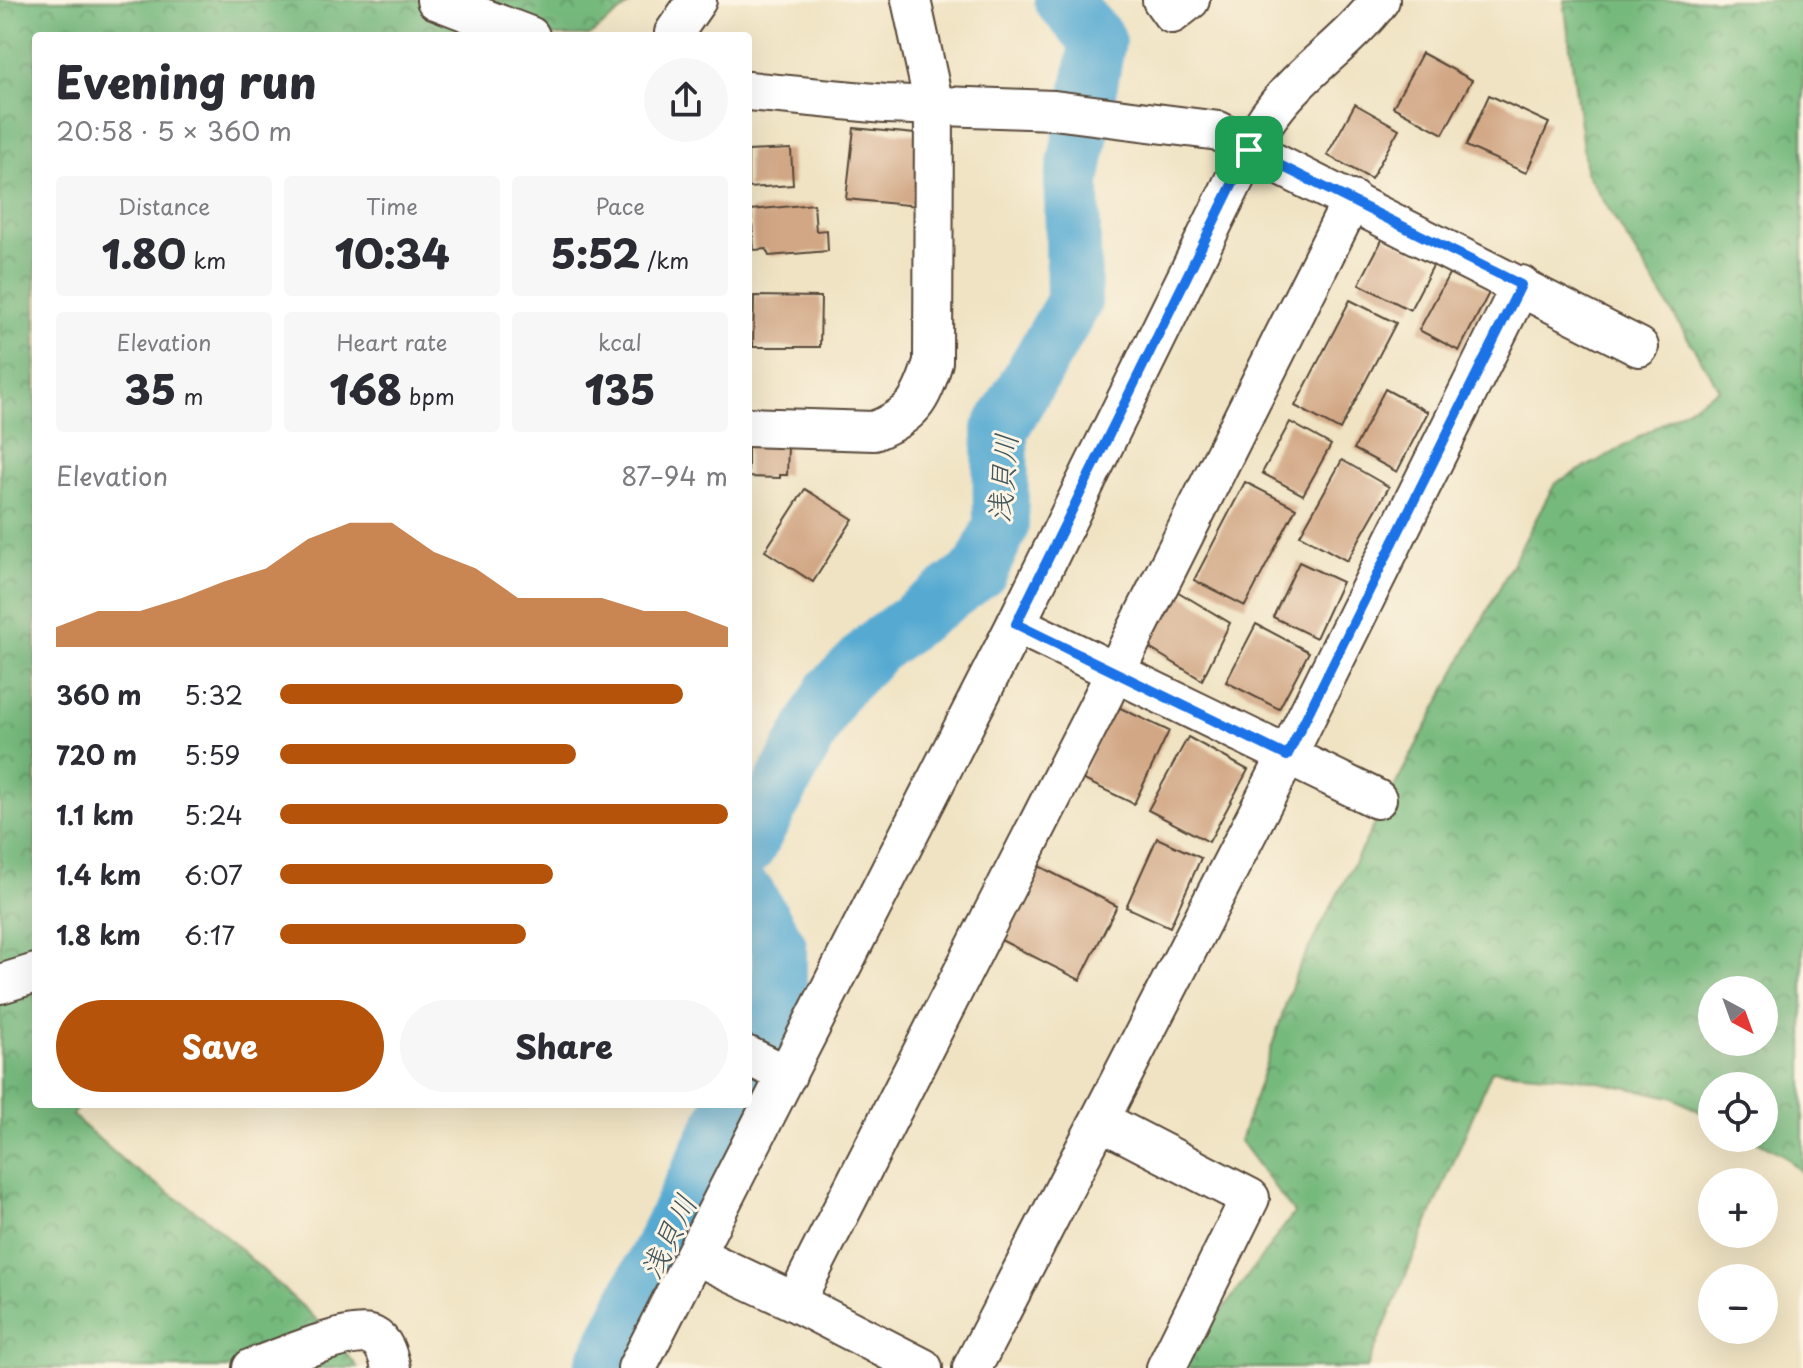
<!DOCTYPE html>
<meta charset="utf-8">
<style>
:root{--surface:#fff;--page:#f7f7f7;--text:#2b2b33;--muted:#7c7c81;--accent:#b45309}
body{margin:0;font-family:"Playpen Sans","Klee One",sans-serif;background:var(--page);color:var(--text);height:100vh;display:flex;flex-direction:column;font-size:30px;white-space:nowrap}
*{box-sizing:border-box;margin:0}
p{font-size:26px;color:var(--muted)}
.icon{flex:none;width:44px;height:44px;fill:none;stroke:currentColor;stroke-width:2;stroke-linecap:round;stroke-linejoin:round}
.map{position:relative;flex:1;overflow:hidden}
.sheet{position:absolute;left:32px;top:32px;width:720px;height:1076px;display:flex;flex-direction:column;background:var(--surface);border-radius:8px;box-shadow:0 8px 32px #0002}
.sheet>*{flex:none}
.needle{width:52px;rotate:139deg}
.tools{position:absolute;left:1698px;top:976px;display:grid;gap:16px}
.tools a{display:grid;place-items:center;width:80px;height:80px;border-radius:50%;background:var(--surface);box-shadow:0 8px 32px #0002;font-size:40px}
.pin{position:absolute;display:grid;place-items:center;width:68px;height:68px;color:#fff;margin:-34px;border-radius:16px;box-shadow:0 4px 12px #0006}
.round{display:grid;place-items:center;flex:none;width:84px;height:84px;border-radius:42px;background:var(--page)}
.overview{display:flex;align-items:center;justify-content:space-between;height:136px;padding:0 24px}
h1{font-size:44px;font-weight:800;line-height:60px}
.stats{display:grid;grid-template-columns:repeat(3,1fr);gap:12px;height:136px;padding:8px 24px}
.stats div{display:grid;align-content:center;border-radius:8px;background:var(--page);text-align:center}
.stats b{font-size:40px;font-weight:800}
.stats small{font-size:22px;font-weight:400}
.stats p{font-size:22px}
.chart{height:224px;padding:16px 24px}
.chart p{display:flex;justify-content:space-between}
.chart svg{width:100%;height:144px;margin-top:8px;fill:var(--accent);opacity:.7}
.primary-button{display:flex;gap:16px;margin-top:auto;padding:16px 24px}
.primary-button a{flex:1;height:92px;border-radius:48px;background:var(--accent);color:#fff;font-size:32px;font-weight:800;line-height:92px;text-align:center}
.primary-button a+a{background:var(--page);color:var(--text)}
ul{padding:0 24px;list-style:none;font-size:26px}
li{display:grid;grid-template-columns:128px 96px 1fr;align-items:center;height:60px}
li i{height:20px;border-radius:10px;background:var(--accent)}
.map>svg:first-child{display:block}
.forest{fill:url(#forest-crowns);stroke:#58724e;stroke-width:2;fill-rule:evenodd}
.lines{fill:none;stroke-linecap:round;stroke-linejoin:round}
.river{stroke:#56aad2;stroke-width:56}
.building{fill:#d2a785}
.minor-casing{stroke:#564637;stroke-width:42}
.minor{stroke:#fff;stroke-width:38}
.route-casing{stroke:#fff;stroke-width:16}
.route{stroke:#1a73e8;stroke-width:10}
.labels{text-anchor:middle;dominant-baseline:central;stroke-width:6;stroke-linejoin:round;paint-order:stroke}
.water-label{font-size:30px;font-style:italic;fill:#44575d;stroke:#fcf5e5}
</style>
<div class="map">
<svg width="1803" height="1368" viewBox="0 0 1803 1368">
<defs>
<pattern id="forest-crowns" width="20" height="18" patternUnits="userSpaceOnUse" patternTransform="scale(2)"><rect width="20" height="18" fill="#76b97d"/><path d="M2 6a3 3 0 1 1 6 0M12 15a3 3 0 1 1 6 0" fill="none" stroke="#629766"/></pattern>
</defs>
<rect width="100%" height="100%" fill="#fcf5e5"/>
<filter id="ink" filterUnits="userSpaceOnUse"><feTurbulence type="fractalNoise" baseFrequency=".0125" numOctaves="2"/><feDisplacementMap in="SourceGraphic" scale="16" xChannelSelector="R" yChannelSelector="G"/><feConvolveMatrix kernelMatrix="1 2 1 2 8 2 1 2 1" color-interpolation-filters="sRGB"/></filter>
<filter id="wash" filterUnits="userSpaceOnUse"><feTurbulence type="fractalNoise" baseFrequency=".006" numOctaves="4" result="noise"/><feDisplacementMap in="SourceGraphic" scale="32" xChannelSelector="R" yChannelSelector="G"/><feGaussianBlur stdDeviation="1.8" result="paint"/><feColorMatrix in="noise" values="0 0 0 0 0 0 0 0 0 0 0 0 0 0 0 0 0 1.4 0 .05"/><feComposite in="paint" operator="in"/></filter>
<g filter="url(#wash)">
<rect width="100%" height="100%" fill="#f0e3c3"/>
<g class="forest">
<polygon points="0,0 636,0 589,36 36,36 36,1104 80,1104 72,1115 127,1164 206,1218 327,1329 358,1368 0,1368"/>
<path d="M1564,0H1803V1173L1782,1154L1751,1138H1764V1086H1712V1118L1672,1097L1579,1078L1492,1070L1367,1368H1180L1294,1213L1240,1141L1297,971L1555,483L1611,454L1719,389L1586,172ZM1712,990H1764V1042H1712Z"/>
</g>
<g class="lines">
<g class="river">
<polyline points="748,847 832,692 879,645 980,571 1001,526 1000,430 1074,302 1072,182 1098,40 1062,0"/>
<polyline points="748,896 779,947 779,1010 748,1072"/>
<polyline points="602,1368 732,1104"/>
</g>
</g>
<g id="blocks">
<g class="building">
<polygon points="1422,53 1472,80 1443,134 1393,107"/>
<polygon points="1489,95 1549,123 1526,173 1466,146"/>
<polygon points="1355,104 1399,129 1371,179 1327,155"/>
<polygon points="854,128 925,135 918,206 846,199"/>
<polygon points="791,149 793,185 748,188 748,151"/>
<polygon points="814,204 816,231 827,230 828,251 769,256 766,249 754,250 751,210"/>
<polygon points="1384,236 1435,262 1410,310 1359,284"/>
<polygon points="1451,270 1490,291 1459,351 1419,330"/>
<polygon points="754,296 821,297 820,347 753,347"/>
<polygon points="1350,300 1396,323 1340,430 1295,406"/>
<polygon points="1385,389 1428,412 1397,472 1354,449"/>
<polygon points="1290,422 1331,445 1303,495 1262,473"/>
<polygon points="748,441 788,446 787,475 780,475 780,478 748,477"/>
<polygon points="1342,460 1389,487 1347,561 1300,535"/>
<polygon points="1245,482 1296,508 1245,606 1194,580"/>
<polygon points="805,489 853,519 813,582 765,551"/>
<polygon points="1299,562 1342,582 1316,638 1273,617"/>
<polygon points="1175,590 1230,623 1202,680 1146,646"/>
<polygon points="1256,624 1309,652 1279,709 1226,682"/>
<polygon points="1114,705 1169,731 1134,804 1080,778"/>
<polygon points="1188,737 1248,770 1209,842 1148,810"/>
<polygon points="1157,838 1201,858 1170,927 1126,907"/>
<polygon points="1037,865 1117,906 1080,980 999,939"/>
</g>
</g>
</g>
<g filter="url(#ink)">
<use href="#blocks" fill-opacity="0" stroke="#564637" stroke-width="2"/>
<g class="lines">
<g class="minor-casing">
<g id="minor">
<polyline points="436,0 530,36"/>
<polyline points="1162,0 1172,14 1190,0"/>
<polyline points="674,33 697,0"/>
<polyline points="748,91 885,104 1054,110 1219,131 1249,150 1639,347"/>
<path d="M748,427L874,431C913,415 921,401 933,362L934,105L911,0"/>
<polyline points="1016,624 1377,799"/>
<polyline points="0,984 36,973"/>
<polyline points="748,1056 787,1075"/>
<polyline points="1101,1121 1250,1198 1166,1368"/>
<polyline points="695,1255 795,1302 923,1368"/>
<polyline points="795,1302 1115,673 1352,200"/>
<path d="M252,1368C275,1360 354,1326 373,1336C385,1342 388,1356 391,1368"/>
<path d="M637,1368L1016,624L1249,150C1256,137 1263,123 1272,112C1303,70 1349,42 1380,0"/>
<polyline points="972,1368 1287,756 1521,285"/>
</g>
</g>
<use href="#minor" class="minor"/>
</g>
</g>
<g class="lines" filter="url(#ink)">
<g class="route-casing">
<polygon id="route" points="1249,150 1521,285 1287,756 1016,624"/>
</g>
<use href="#route" class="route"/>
</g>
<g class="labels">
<g class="water-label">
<text transform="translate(1001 478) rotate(-85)">浅貝川</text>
<text transform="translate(667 1236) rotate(-64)">浅貝川</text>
</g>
</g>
</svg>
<div class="tools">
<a><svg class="needle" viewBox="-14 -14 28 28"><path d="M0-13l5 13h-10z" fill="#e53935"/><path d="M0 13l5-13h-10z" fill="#7c7c81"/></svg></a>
<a><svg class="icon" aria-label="locate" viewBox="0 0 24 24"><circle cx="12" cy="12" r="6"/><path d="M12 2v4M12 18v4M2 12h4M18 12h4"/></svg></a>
<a>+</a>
<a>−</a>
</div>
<div class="pin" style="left:1249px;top:150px;background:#1e9e55"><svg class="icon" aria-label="arrive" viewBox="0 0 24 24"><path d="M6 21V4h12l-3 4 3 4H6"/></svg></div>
<section class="sheet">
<div class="overview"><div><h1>Evening run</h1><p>20:58 · 5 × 360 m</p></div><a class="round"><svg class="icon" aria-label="share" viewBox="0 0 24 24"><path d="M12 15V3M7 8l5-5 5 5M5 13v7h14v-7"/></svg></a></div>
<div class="stats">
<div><p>Distance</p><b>1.80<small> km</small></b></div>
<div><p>Time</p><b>10:34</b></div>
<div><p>Pace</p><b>5:52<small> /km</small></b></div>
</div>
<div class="stats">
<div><p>Elevation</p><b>35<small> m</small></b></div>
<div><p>Heart rate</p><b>168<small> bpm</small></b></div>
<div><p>kcal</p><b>135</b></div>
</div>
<div class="chart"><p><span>Elevation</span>87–94 m</p>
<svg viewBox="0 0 160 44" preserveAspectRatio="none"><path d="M0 44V38L10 33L20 33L30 29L40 24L50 20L60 11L70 6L80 6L90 15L100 20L110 29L120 29L130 29L140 33L150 33L160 38V44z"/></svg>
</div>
<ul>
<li><b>360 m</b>5:32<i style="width:90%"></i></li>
<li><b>720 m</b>5:59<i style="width:66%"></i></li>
<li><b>1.1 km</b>5:24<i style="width:100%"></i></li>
<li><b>1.4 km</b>6:07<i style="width:61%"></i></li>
<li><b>1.8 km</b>6:17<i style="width:55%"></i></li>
</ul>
<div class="primary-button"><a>Save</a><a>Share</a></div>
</section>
</div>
